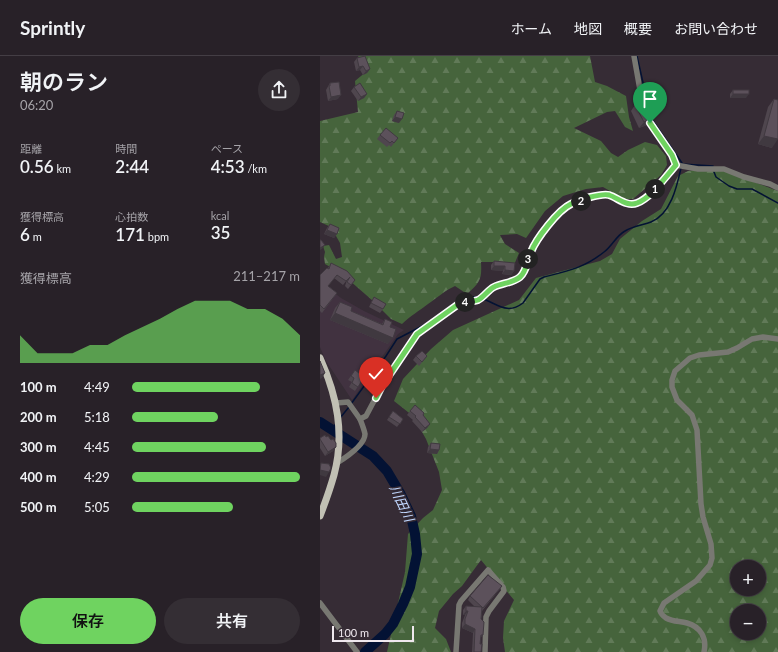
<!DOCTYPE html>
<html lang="ja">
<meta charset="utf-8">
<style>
:root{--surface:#282128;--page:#342e34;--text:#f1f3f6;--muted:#a5a3a8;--line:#443e45;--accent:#6fd360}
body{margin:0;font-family:Lato,"Noto Sans JP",sans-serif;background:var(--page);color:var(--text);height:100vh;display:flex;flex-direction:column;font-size:15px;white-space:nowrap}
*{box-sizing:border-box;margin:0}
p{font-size:13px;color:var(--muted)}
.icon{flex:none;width:22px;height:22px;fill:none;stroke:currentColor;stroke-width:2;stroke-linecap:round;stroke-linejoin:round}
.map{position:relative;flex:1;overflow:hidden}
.drawer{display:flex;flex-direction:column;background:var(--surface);width:320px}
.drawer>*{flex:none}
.tools{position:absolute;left:410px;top:504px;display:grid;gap:8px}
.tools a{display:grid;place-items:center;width:36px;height:36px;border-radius:50%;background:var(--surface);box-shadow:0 2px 6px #0003,0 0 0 1px var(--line);font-size:20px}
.scale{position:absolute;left:12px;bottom:10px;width:82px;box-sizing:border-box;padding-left:4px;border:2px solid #efe8ee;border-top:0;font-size:11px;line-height:14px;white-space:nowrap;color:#efe8ee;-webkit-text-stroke:3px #362c35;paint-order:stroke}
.pin{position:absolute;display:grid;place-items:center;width:34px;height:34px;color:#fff;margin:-41px -17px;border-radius:50% 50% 50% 0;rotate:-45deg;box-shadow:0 0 4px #0007}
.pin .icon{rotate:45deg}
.km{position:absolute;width:20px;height:20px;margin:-10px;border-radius:50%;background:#222;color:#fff;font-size:11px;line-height:20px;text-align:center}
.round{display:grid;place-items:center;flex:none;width:42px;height:42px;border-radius:21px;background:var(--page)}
.overview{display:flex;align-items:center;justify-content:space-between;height:68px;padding:0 20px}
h1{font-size:22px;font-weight:600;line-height:30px}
.figures{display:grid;grid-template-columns:repeat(3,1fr);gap:6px;height:68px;padding:4px 20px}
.figures div{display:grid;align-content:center}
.figures b{font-size:17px;font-weight:600}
.figures small{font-size:11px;font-weight:400}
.figures p{font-size:11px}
.chart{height:112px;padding:8px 20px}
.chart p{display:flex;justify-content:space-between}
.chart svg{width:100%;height:72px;margin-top:4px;fill:var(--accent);opacity:.7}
.button{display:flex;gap:8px;margin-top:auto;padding:8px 20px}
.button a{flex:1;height:46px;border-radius:24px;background:var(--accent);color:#111;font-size:16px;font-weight:600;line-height:46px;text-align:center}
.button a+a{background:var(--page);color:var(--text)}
ul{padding:0 20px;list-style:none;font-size:13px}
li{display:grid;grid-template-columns:64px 48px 1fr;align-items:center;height:30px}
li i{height:10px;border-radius:5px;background:var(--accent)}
header{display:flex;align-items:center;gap:24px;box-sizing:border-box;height:56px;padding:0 20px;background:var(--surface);border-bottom:1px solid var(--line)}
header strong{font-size:19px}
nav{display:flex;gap:22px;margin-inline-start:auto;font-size:14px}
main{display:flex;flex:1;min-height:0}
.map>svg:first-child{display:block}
.built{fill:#413240}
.forest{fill:url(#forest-firs);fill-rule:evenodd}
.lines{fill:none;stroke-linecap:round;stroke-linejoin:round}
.stream{stroke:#031234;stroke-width:1.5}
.river{stroke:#031234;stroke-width:10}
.minor{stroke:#787872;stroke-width:5.5}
.major{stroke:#c1c0b4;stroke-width:7}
.wall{fill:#4f464e}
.shaded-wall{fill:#403940}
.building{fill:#5c515b;stroke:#403940}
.route-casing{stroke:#fff;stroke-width:8}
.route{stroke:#6fd360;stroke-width:5}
.labels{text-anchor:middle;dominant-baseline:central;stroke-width:3;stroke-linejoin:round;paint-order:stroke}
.water-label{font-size:13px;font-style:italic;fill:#c0d7ff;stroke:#362c35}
</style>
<header>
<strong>Sprintly</strong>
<nav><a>ホーム</a><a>地図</a><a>概要</a><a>お問い合わせ</a></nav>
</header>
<main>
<section class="drawer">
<div class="overview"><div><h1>朝のラン</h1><p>06:20</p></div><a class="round"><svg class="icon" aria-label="share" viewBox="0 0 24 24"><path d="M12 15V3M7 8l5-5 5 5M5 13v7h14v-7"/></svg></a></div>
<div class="figures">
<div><p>距離</p><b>0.56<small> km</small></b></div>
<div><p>時間</p><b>2:44</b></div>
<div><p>ペース</p><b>4:53<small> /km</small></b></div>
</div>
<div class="figures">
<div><p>獲得標高</p><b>6<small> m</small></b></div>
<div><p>心拍数</p><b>171<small> bpm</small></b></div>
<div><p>kcal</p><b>35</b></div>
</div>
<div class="chart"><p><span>獲得標高</span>211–217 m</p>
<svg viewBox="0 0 160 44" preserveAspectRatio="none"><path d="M0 44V27L10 38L20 38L30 38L40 33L50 33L60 27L70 22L80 17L90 11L100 6L110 6L120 6L130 11L140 11L150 17L160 27V44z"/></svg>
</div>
<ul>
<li><b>100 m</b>4:49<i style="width:76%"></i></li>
<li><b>200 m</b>5:18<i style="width:51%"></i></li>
<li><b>300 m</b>4:45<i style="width:80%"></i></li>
<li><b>400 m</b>4:29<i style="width:100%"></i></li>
<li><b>500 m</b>5:05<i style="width:60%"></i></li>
</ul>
<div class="button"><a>保存</a><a>共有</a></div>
</section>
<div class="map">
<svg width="458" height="596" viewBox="0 0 458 596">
<defs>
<pattern id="forest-firs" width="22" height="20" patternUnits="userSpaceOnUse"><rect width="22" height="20" fill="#46643c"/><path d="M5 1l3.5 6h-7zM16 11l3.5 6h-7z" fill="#617a58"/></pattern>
</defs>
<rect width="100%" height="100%" fill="#362c35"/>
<polygon class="built" points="0,226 21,242 44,255 84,274 78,278 32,344 6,305 0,291"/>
<g class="forest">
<path d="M38,0H270L275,26L287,30L306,40L309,61L313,75L305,71L295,55L287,56L254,72L281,85L291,97L298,101L308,94L325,86L337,89L346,100L347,109L341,119L313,143H304L283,131L266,133L243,140L225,155L206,182L197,178L180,179L185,188L199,197L194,209L182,206H161C162,224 160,226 147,238L135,230C124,235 117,242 108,248C99,255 90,260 82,268L71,263L53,245L21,217L5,208L4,201L5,196L3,190L9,189L16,203L22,201L20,187L11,171L0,166V65L38,56L35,25L47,15Z"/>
<path d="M394,111L458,135V596H185L183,582L184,565L194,544L161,504L142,530L133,538L119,555L115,572L126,583L131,596H67L85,516L88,478L103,462L113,454L122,434L119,416L106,383L93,360L74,345L83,323L111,293L133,274L199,244L216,222L280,205L292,198L300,183L322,165L341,153L358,120L368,115ZM417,511H439V533H417ZM417,555H439V577H417Z"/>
</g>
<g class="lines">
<g class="stream">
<polyline points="317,0 331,62 362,107"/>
<polyline points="362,108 393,110"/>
<polyline points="394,116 396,121 409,130 417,133 432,133 458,147"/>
<path d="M163,243C178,248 187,259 203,247L220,223L224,221C248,215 264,212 284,196C292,190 296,180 305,175C313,170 323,169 331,166C351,158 357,130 361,112"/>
<path d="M127,253C137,245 146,238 159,242"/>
<polyline points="31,348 66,300 77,283 106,268"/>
<polyline points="20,362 29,351"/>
<polyline points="12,374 15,369"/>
</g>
<polyline class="river" points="0,366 53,400 67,415 80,437 91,460 95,478 97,498 90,531 83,548 73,568 65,578 45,596"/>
<g class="minor">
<polyline points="314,0 323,51"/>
<polyline points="356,109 378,113 404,113 424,121 450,128 458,132"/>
<polyline points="16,347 28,346 40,363 46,360 62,330 97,278 140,247 147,245 157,245 174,231 200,221 206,210 211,195 222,178 240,157 251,147 282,138 288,139 311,148 317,147 328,141 356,109 352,99 326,59"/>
<path d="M17,407C25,402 45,389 45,378C44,373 42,368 40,363"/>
<polyline points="0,547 37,596"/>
<polyline points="136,596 139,549 141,545 168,514 183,531 184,535 169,555 166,561 165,596"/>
<path d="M384,596C387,582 381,571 367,567C360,565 353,566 346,562C343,560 341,558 340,555L344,547L376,525L390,509L392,502L391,488L383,461L381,448L377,374L372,359L357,344L352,331V324L355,315L362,309L370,302L379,299L408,296L417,292L432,283L443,281L458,283"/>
</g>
<path class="major" d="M0,302C17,340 25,378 14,419C10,433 5,447 0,460"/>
</g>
<g class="wall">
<polygon points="37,2 50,13 47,17 43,19 40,14 36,15 34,6"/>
<polygon points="10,27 18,43 8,45 6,34"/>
<polygon points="34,31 47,38 44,42 38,45 31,35"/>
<polygon points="413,34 426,42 410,42 410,38"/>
<polygon points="454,43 452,92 438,88 448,51"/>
<polygon points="315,49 326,55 327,69 319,72 311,55"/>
<polygon points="77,55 79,67 72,65 74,59"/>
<polygon points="60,79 78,82 71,91 69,89 67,91 57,83"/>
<polygon points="10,168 17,178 14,182 4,178 7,172"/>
<polygon points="174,205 194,215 191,219 182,218 183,215 171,214 171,209"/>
<polygon points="11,207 35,224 28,233 25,230 27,224 23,229 14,222 8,230 17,237 2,257 0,255 0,219 8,212"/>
<polygon points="54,241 63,253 60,257 49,251"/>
<polygon points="20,246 31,255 62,268 65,263 68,288 10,264 15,252"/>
<polygon points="96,300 107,300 99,310 93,304"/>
<polygon points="35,314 44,321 35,335 29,331 32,326 28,324"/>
<polygon points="73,355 83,363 77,371 67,364"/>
<polygon points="90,355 103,359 110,368 107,372 102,376 92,365 93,364 87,359"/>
<polygon points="6,381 11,384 16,391 13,395 5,400 0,392 0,382"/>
<polygon points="111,387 119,394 117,398 107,397 108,391"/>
<polygon points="182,530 162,555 161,563 163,579 160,582 161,596 152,596 153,577 142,572 142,567 145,559 143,559 143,554 146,550 155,551 148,544 150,540"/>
</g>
<g class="shaded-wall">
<polygon points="43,10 40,14 36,15 39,11"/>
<polygon points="50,13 47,17 43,19 46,15"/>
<polygon points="47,38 44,42 38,45 41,41"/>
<polygon points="413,38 429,38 426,42 410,42"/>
<polygon points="21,39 18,43 8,45 11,41"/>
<polygon points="75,61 82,63 79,67 72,65"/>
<polygon points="331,63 327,69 319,72 324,66"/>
<polygon points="444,80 458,83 452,92 438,88"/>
<polygon points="7,174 17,178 14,182 4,178"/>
<polygon points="5,189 2,193 0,194 0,192"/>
<polygon points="174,210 185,210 183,215 171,214"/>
<polygon points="185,214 194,215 191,219 182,218"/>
<polygon points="15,257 73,282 68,288 10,264"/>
<polygon points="5,317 2,322 0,323 0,319"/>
<polygon points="110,368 107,372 102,376 105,372"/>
<polygon points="16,391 13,395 5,400 8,396"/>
<polygon points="110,393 119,394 117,398 107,397"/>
<polygon points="0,414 9,416 6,421 0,419"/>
<polygon points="146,555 148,555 145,559 143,559"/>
<polygon points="145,568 155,573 153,577 142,572"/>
</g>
<g class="building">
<polygon points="45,0 50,13 46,15 43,10 39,11 37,2"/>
<polygon points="19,26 21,39 11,41 9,30 10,30 10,27"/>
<polygon points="40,27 47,38 41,41 34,31"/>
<rect x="413" y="34" width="16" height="4"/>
<polygon points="454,43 458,44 458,83 444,80"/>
<polygon points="322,45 326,55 331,63 324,66 315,49"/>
<polygon points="77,55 84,57 82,63 75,61"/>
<polygon points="66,72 78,82 74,87 72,85 70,87 60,79"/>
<polygon points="10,168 19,172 17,178 7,174"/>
<polygon points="0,184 1,184 5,189 0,192"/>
<polygon points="174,205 195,207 194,215 185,214 185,210 174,210"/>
<polygon points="11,207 27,215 35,224 31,229 27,226 30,221 26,225 17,219 8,230 17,237 4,253 0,249 0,219 7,212 9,213"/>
<polygon points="54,241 66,248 63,253 51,247"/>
<polygon points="20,246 32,251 31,255 63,269 65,263 72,266 70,271 76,273 73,282 15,257"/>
<polygon points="102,295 107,300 102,306 96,300"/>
<polygon points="0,305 5,317 0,319"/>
<polygon points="35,314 44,321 38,331 32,327 34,322 31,320"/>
<polygon points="95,349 104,357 103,359 110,368 105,372 95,361 96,360 90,355"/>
<polygon points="73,355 83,363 80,368 69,361"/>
<polygon points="5,379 6,381 8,380 11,384 13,383 16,387 16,391 8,396 0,383 0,382"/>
<polygon points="111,387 120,388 119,394 110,393"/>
<polygon points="1,407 9,408 11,412 9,416 0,414"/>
<polygon points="168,519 182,530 163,552 150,540"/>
<polygon points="146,550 162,551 161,563 164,566 163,579 161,579 160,588 162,588 161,596 154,596 155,573 145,568 145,563 148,555 146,555"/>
</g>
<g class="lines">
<g class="route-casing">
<path id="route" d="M56,342L62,330L97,278L140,247C147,245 153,246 158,244C164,241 168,234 174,231C182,227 193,227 200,221C207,215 207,204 211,196C216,183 238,154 251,148C257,144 282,137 289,139C298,142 307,151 317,147C331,142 346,120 356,109L352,99L330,67"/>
</g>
<use href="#route" class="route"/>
</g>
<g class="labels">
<g class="water-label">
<text transform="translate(82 447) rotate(65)">川田川</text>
</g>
</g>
</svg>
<div class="tools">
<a>+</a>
<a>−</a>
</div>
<div class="scale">100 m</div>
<div class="pin" style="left:330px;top:67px;background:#1e9e55"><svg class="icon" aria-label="arrive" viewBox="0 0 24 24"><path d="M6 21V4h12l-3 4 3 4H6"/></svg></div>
<div class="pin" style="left:56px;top:342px;background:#d93025"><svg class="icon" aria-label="check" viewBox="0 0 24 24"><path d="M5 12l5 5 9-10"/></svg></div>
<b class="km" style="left:335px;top:133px">1</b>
<b class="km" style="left:261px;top:145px">2</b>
<b class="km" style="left:208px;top:203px">3</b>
<b class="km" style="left:145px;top:246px">4</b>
</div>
</main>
